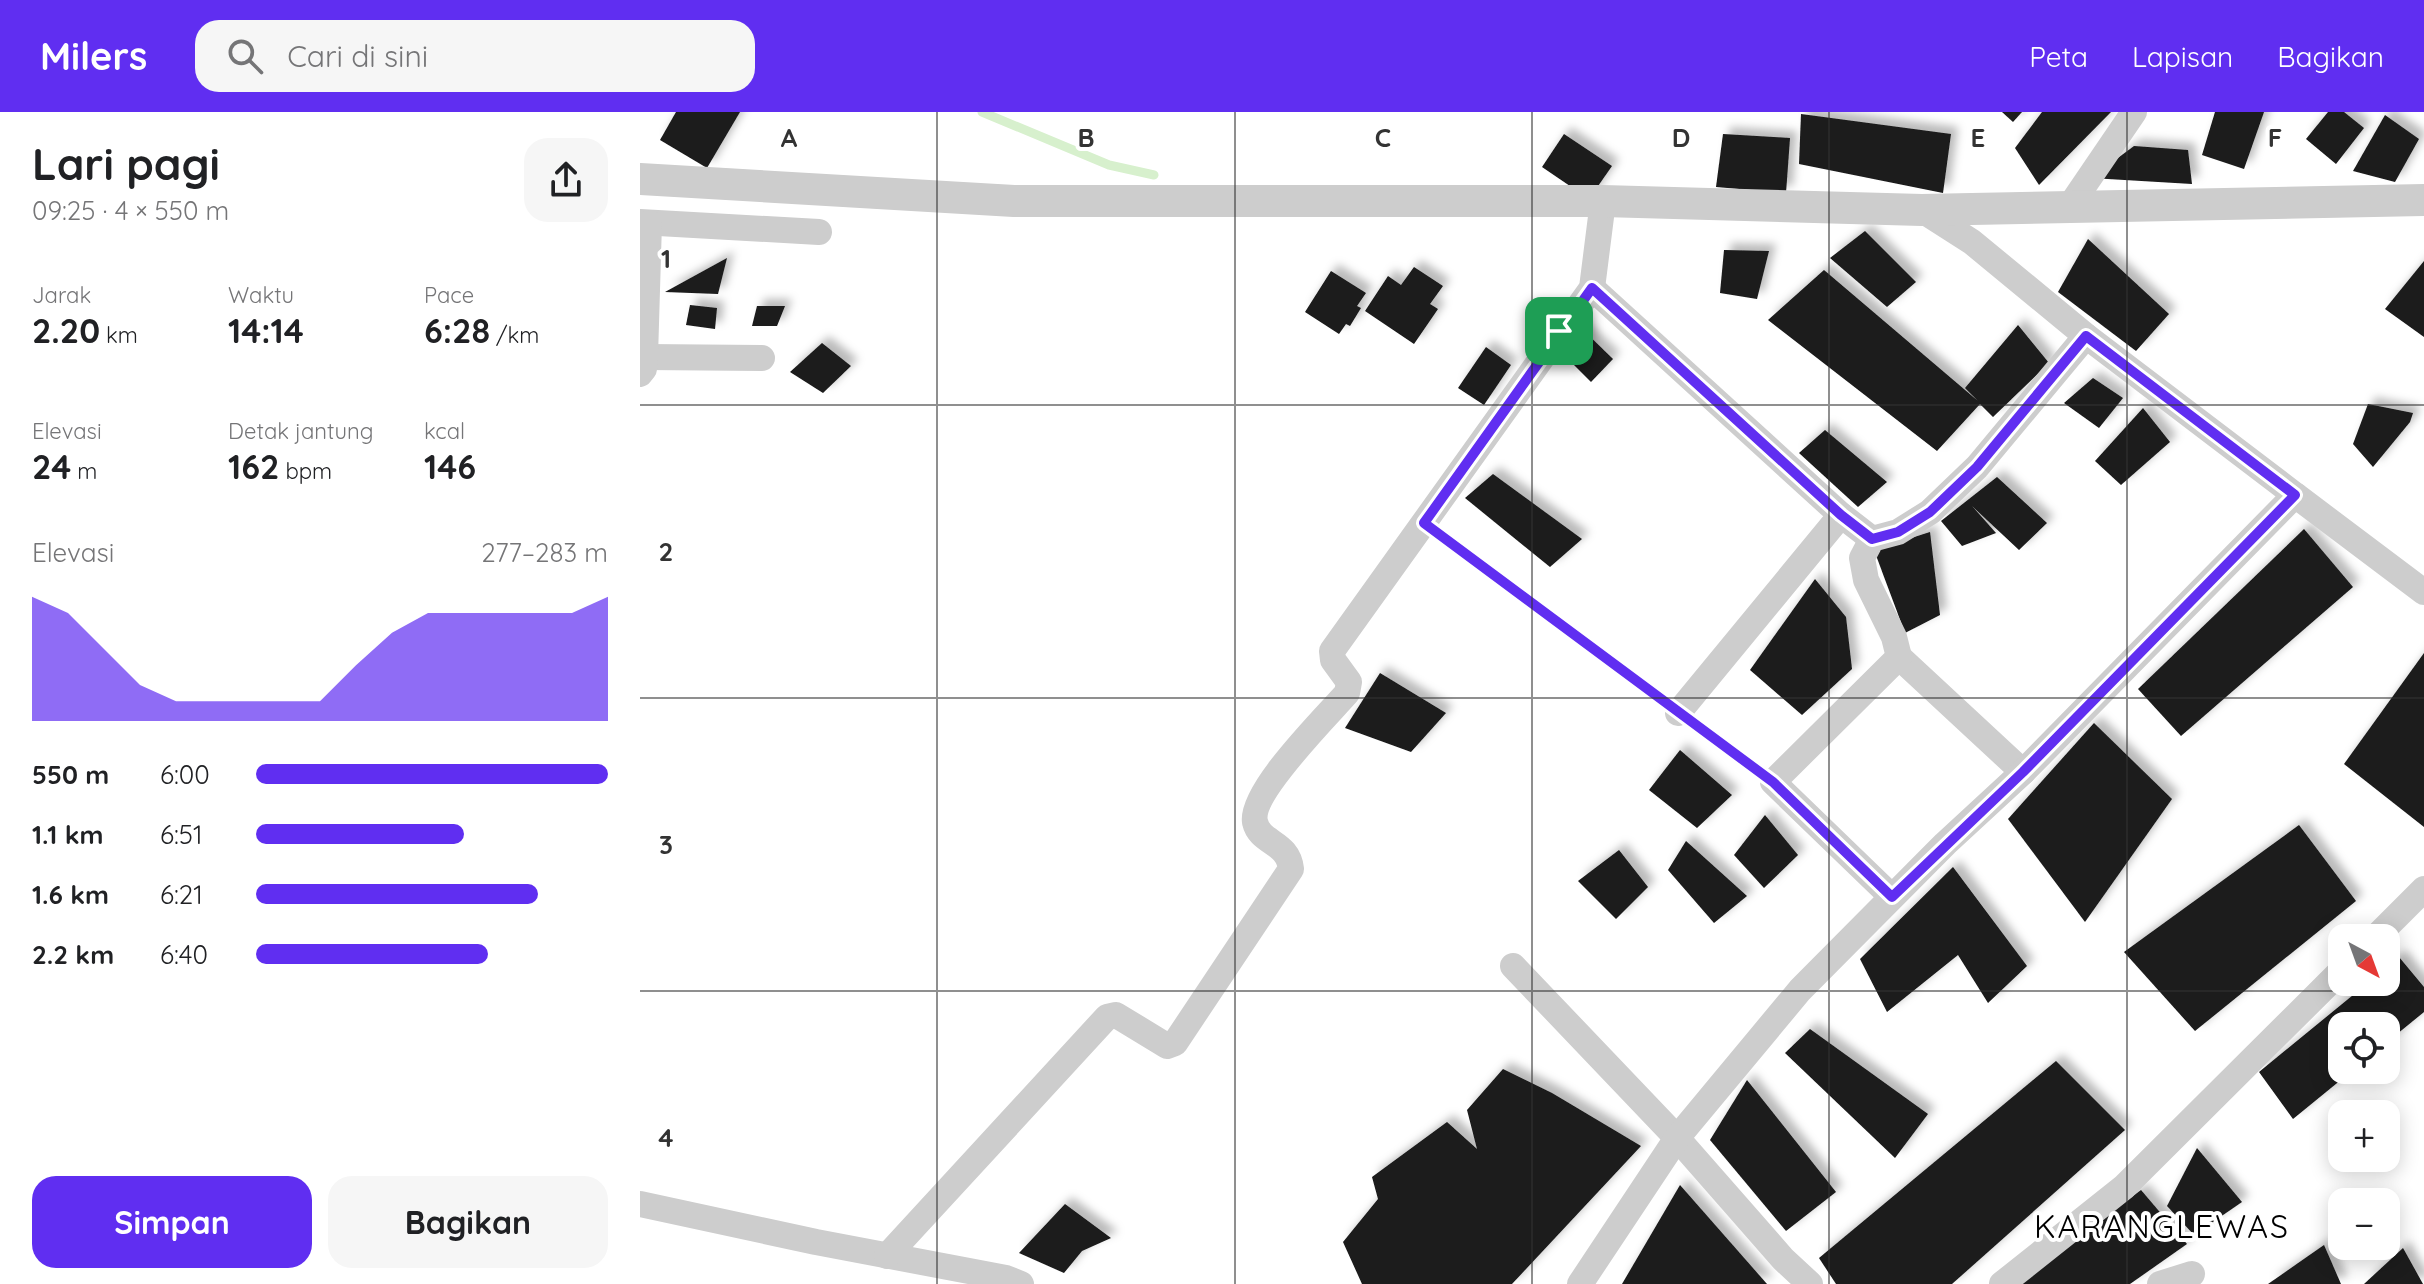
<!DOCTYPE html>
<html lang="id">
<meta charset="utf-8">
<style>
:root{--surface:#fff;--page:#f6f6f6;--text:#202124;--muted:#757577;--accent:#602ef1}
body{margin:0;font-family:Quicksand,sans-serif;background:var(--page);color:var(--text);height:100vh;display:flex;flex-direction:column;font-size:30px;white-space:nowrap}
*{box-sizing:border-box;margin:0}
p{font-size:26px;color:var(--muted)}
.icon{flex:none;width:44px;height:44px;fill:none;stroke:currentColor;stroke-width:2;stroke-linecap:round;stroke-linejoin:round}
.map{position:relative;flex:1;overflow:hidden}
.panel{display:flex;flex-direction:column;background:var(--surface);width:640px}
.panel>*{flex:none}
.needle{width:52px;rotate:139deg}
.tools{position:absolute;left:1688px;top:812px;display:grid;gap:16px}
.tools a{display:grid;place-items:center;width:72px;height:72px;border-radius:16px;background:var(--surface);box-shadow:0 4px 20px #0003;font-size:40px}
.pin{position:absolute;display:grid;place-items:center;width:68px;height:68px;color:#fff;margin:-34px;border-radius:16px;box-shadow:0 4px 12px #0006}
.round{display:grid;place-items:center;flex:none;width:84px;height:84px;border-radius:24px;background:var(--page)}
.head{display:flex;align-items:center;justify-content:space-between;height:136px;padding:0 32px}
h1{font-size:44px;font-weight:800;line-height:60px}
.stats{display:grid;grid-template-columns:repeat(3,1fr);gap:12px;height:136px;padding:8px 32px}
.stats div{display:grid;align-content:center}
.stats b{font-size:34px;font-weight:800}
.stats small{font-size:22px;font-weight:400}
.stats p{font-size:22px}
.chart{height:224px;padding:16px 32px}
.chart p{display:flex;justify-content:space-between}
.chart svg{width:100%;height:144px;margin-top:8px;fill:var(--accent);opacity:.7}
.action{display:flex;gap:16px;margin-top:auto;padding:16px 32px}
.action a{flex:1;height:92px;border-radius:24px;background:var(--accent);color:#fff;font-size:32px;font-weight:800;line-height:92px;text-align:center}
.action a+a{background:var(--page);color:var(--text)}
ul{padding:0 32px;list-style:none;font-size:26px}
li{display:grid;grid-template-columns:128px 96px 1fr;align-items:center;height:60px}
li i{height:20px;border-radius:10px;background:var(--accent)}
header{display:flex;align-items:center;gap:48px;box-sizing:border-box;height:112px;padding:0 40px;background:var(--accent);color:#fff}
header strong{font-size:38px}
nav{display:flex;gap:44px;margin-inline-start:auto;font-size:28px}
.search{width:560px;height:72px;background:var(--page);display:flex;align-items:center;gap:20px;box-sizing:border-box;padding:0 28px;border-radius:24px;color:var(--muted);font-size:30px}
main{display:flex;flex:1;min-height:0}
.map>svg:first-child{display:block}
.lines{fill:none;stroke-linecap:round;stroke-linejoin:round}
.stream{stroke:#d7f0cd;stroke-width:9}
.building{fill:#1a1a1a;filter:url(#shadow)}
.service{stroke:#cdcdcd;stroke-width:12}
.minor{stroke:#cdcdcd;stroke-width:26}
.tertiary{stroke:#cdcdcd;stroke-width:32}
.route-casing{stroke:#fff;stroke-width:16}
.route{stroke:#602ef1;stroke-width:10}
.grid{fill:none;stroke:#333;stroke-width:2;stroke-opacity:0.55}
.labels{text-anchor:middle;dominant-baseline:central;stroke-width:8;stroke-linejoin:round;paint-order:stroke}
.quarter-label{font-size:32px;letter-spacing:2px;fill:#000;stroke:#fff}
.grid-label{font-size:26px;text-anchor:middle;font-weight:bold;fill:#333;stroke:#fff;stroke-width:8;stroke-linejoin:round;paint-order:stroke}
</style>
<header>
<strong>Milers</strong>
<div class="search"><svg class="icon" aria-label="search" viewBox="0 0 24 24"><circle cx="10" cy="10" r="6"/><path d="M15 15l6 6"/></svg>Cari di sini</div>
<nav><a>Peta</a><a>Lapisan</a><a>Bagikan</a></nav>
</header>
<main>
<section class="panel">
<div class="head"><div><h1>Lari pagi</h1><p>09:25 · 4 × 550 m</p></div><a class="round"><svg class="icon" aria-label="share" viewBox="0 0 24 24"><path d="M12 15V3M7 8l5-5 5 5M5 13v7h14v-7"/></svg></a></div>
<div class="stats">
<div><p>Jarak</p><b>2.20<small> km</small></b></div>
<div><p>Waktu</p><b>14:14</b></div>
<div><p>Pace</p><b>6:28<small> /km</small></b></div>
</div>
<div class="stats">
<div><p>Elevasi</p><b>24<small> m</small></b></div>
<div><p>Detak jantung</p><b>162<small> bpm</small></b></div>
<div><p>kcal</p><b>146</b></div>
</div>
<div class="chart"><p><span>Elevasi</span>277–283 m</p>
<svg viewBox="0 0 160 44" preserveAspectRatio="none"><path d="M0 44V6L10 11L20 22L30 33L40 38L50 38L60 38L70 38L80 38L90 27L100 17L110 11L120 11L130 11L140 11L150 11L160 6V44z"/></svg>
</div>
<ul>
<li><b>550 m</b>6:00<i style="width:100%"></i></li>
<li><b>1.1 km</b>6:51<i style="width:59%"></i></li>
<li><b>1.6 km</b>6:21<i style="width:80%"></i></li>
<li><b>2.2 km</b>6:40<i style="width:66%"></i></li>
</ul>
<div class="action"><a>Simpan</a><a>Bagikan</a></div>
</section>
<div class="map">
<svg width="1784" height="1172" viewBox="0 0 1784 1172">
<defs>
<filter id="shadow"><feDropShadow dx="7" dy="-7" stdDeviation="4" flood-color="#0004"/></filter>
</defs>
<rect width="100%" height="100%" fill="#fff"/>
<g class="lines">
<polyline class="stream" points="342,0 469,53 514,63"/>
</g>
<g class="building">
<polygon points="36,0 100,0 67,56 20,28"/>
<polygon points="1362,0 1382,0 1373,10"/>
<polygon points="1402,0 1471,0 1399,73 1375,36"/>
<polygon points="1575,0 1624,0 1604,57 1562,43"/>
<polygon points="1688,0 1704,0 1724,16 1696,52 1666,27"/>
<polygon points="1161,2 1311,22 1303,81 1159,52"/>
<polygon points="1745,3 1779,27 1755,70 1713,59"/>
<polygon points="924,22 972,54 949,87 902,55"/>
<polygon points="1083,22 1150,26 1146,81 1076,75"/>
<polygon points="1494,34 1548,38 1552,72 1451,66"/>
<polygon points="1225,119 1276,170 1247,195 1190,146"/>
<polygon points="1448,127 1529,202 1496,239 1418,180"/>
<polygon points="1084,138 1129,139 1117,187 1080,181"/>
<polygon points="87,146 78,182 25,180"/>
<polygon points="1784,149 1784,225 1745,197"/>
<polygon points="774,155 803,174 790,192 798,197 774,232 725,199 748,164 761,173"/>
<polygon points="1184,158 1338,289 1325,276 1378,213 1409,251 1353,305 1340,292 1297,339 1128,208"/>
<polygon points="691,159 726,181 717,194 721,196 710,214 706,212 699,222 665,200"/>
<polygon points="50,193 77,196 75,217 46,213"/>
<polygon points="117,194 145,194 137,214 112,214"/>
<polygon points="938,213 973,247 951,270 916,235"/>
<polygon points="182,231 211,254 183,281 150,260"/>
<polygon points="846,235 871,253 844,293 818,276"/>
<polygon points="1453,266 1483,286 1459,316 1424,291"/>
<polygon points="1728,292 1773,301 1770,310 1733,355 1713,332"/>
<polygon points="1503,296 1530,330 1481,373 1455,349"/>
<polygon points="1185,318 1247,370 1218,395 1159,341"/>
<polygon points="853,362 942,427 910,455 825,386"/>
<polygon points="1357,365 1407,411 1379,438 1332,394 1356,421 1322,434 1301,409"/>
<polygon points="1664,417 1713,475 1541,624 1498,577"/>
<polygon points="1290,420 1300,503 1265,521 1234,438"/>
<polygon points="1175,467 1206,505 1212,557 1162,603 1110,558"/>
<polygon points="1784,541 1784,715 1704,652"/>
<polygon points="740,561 806,601 771,640 705,616"/>
<polygon points="1454,611 1532,687 1445,810 1368,707"/>
<polygon points="1040,638 1092,683 1057,716 1009,678"/>
<polygon points="1125,703 1158,743 1124,776 1094,743"/>
<polygon points="1659,713 1716,789 1555,919 1484,840"/>
<polygon points="1046,729 1107,784 1074,811 1028,758"/>
<polygon points="979,738 1008,775 976,807 938,769"/>
<polygon points="1313,755 1387,854 1348,891 1318,843 1247,900 1220,847"/>
<polygon points="1759,845 1784,875 1784,900 1746,931 1746,914 1702,914 1702,958 1713,958 1653,1007 1619,960 1729,870 1746,870 1746,856"/>
<polygon points="1170,917 1288,1002 1255,1046 1145,941"/>
<polygon points="1416,949 1485,1018 1312,1172 1196,1172 1179,1146"/>
<polygon points="863,957 912,981 1001,1034 872,1172 722,1172 703,1130 738,1087 732,1065 807,1010 837,1037 827,998"/>
<polygon points="1107,968 1196,1080 1146,1119 1070,1028"/>
<polygon points="1557,1036 1602,1090 1554,1123 1527,1094"/>
<polygon points="1040,1073 1127,1172 982,1172"/>
<polygon points="1501,1078 1547,1132 1490,1172 1377,1172"/>
<polygon points="425,1092 471,1126 442,1139 424,1161 379,1141"/>
<polygon points="1684,1133 1701,1172 1628,1172"/>
<polygon points="1763,1136 1783,1172 1724,1172"/>
</g>
<g class="lines">
<polyline class="service" points="784,411 1133,670"/>
<g class="minor">
<polyline points="1430,94 1494,0"/>
<polyline points="0,110 179,120"/>
<polyline points="952,176 1201,403 1232,427"/>
<polyline points="5,245 122,246"/>
<polyline points="0,262 4,257 5,245 9,111"/>
<polyline points="1655,383 1784,480"/>
<polyline points="1259,545 1383,660"/>
<polyline points="1038,601 1201,403"/>
<polyline points="1252,785 1133,670 1259,545 1254,525 1226,468 1222,446 1232,427 1258,420 1290,400 1337,355 1446,224"/>
<polyline points="1735,826 1784,777"/>
<polyline points="873,854 1037,1026 1143,1147 1170,1172"/>
<polyline points="0,1092 176,1130 366,1166 381,1172"/>
<path d="M247,1144L467,905L476,903L527,934L535,931L651,757C648,729 620,732 615,710C609,681 686,605 707,581L709,570L693,548L692,539L952,176L963,89"/>
<polyline points="940,1172 1037,1026 1160,878 1305,732 1383,660 1655,383 1446,224 1332,130 1282,98"/>
<polyline points="1362,1172 1484,1075 1702,858"/>
<polyline points="1520,1172 1552,1162"/>
</g>
<polyline class="tertiary" points="0,67 374,89 963,89 1282,98 1784,88"/>
</g>
<g class="lines">
<g class="route-casing">
<polygon id="route" points="952,176 1201,403 1232,427 1258,420 1290,400 1337,355 1446,224 1655,383 1383,660 1252,785 1133,670 784,411"/>
</g>
<use href="#route" class="route"/>
</g>
<path class="grid" d="M297,0V1172M595,0V1172M892,0V1172M1189,0V1172M1487,0V1172M0,293H1784M0,586H1784M0,879H1784"/>
<g class="labels">
<g class="quarter-label">
<text x="1522" y="1114">KARANGLEWAS</text>
</g>
</g>
<g class="grid-label">
<text x="149" y="35">A</text>
<text x="446" y="35">B</text>
<text x="743" y="35">C</text>
<text x="1041" y="35">D</text>
<text x="1338" y="35">E</text>
<text x="1635" y="35">F</text>
<text x="26" y="156">1</text>
<text x="26" y="449">2</text>
<text x="26" y="742">3</text>
<text x="26" y="1035">4</text>
</g>
</svg>
<div class="tools">
<a><svg class="needle" viewBox="-14 -14 28 28"><path d="M0-13l5 13h-10z" fill="#e53935"/><path d="M0 13l5-13h-10z" fill="#757577"/></svg></a>
<a><svg class="icon" aria-label="locate" viewBox="0 0 24 24"><circle cx="12" cy="12" r="6"/><path d="M12 2v4M12 18v4M2 12h4M18 12h4"/></svg></a>
<a>+</a>
<a>−</a>
</div>
<div class="pin" style="left:919px;top:219px;background:#1e9e55"><svg class="icon" aria-label="arrive" viewBox="0 0 24 24"><path d="M6 21V4h12l-3 4 3 4H6"/></svg></div>
</div>
</main>
